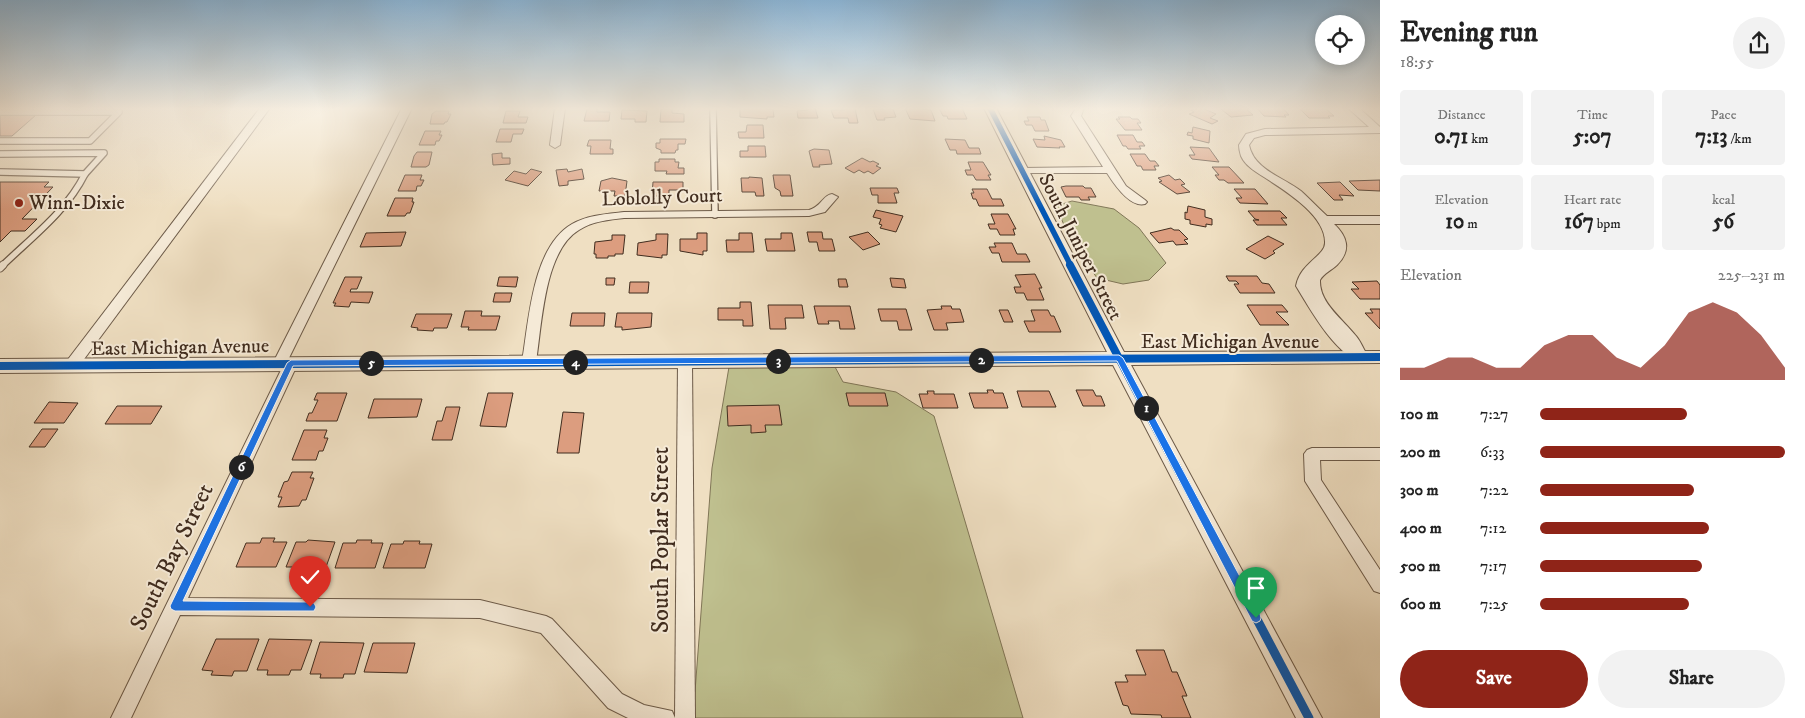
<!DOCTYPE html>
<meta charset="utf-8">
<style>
:root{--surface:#fff;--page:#f2f2f2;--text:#222;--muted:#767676;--accent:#8f2418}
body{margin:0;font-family:"IM FELL DW Pica",serif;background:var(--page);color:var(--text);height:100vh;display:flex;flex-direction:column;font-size:19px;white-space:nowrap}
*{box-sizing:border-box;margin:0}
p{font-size:16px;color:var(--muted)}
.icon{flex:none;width:28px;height:28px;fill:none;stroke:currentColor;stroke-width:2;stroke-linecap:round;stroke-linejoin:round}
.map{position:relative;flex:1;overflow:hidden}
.panel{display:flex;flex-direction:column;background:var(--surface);width:425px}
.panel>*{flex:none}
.buttons{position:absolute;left:1315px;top:15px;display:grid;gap:10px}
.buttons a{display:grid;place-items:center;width:50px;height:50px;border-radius:50%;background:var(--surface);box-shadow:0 2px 12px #0003;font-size:25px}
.pin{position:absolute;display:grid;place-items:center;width:42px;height:42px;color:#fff;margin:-51px -21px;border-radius:50% 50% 50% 0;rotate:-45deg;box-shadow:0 0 5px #0007}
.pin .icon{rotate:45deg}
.km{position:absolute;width:25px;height:25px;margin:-12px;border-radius:50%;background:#222;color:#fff;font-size:14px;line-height:25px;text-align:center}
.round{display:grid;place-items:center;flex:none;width:52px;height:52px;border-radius:26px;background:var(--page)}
.summary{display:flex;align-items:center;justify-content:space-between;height:85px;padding:0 20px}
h1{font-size:28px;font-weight:800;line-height:38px}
.stats{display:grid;grid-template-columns:repeat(3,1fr);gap:8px;height:85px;padding:5px 20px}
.stats div{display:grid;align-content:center;border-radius:5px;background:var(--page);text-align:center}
.stats b{font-size:21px;font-weight:800}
.stats small{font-size:14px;font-weight:400}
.stats p{font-size:14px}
.chart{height:140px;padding:10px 20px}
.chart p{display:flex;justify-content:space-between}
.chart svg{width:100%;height:90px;margin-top:5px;fill:var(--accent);opacity:.7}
.primary-button{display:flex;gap:10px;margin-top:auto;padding:10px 20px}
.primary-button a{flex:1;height:58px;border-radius:30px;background:var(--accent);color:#fff;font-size:20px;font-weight:800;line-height:58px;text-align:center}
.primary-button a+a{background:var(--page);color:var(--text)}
ul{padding:0 20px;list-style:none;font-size:16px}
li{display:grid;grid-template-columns:80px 60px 1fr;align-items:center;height:38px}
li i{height:12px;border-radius:6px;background:var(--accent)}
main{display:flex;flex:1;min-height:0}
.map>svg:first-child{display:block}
.green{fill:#bfc08f;stroke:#807657}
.building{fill:#dc9d7f;stroke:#412d1f}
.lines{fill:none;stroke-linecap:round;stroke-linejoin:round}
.service-far1-casing{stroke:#6c5a48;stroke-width:8}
.service-casing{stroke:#6c5a48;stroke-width:9}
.minor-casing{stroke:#6c5a48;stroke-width:2}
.tertiary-casing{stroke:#6c5a48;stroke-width:2}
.service-far1{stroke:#f5ead7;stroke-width:5.5}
.service{stroke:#f5ead7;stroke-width:7}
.minor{fill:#f5ead7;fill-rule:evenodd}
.tertiary{fill:#f5ead7;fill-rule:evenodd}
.cycleway-far2-casing{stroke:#f5ead7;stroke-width:8}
.cycleway-far1-casing{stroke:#f5ead7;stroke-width:11}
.cycleway-casing{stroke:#f5ead7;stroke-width:12}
.cycleway-far2{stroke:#0057b8;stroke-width:5.5}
.cycleway-far1{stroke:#0057b8;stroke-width:8}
.cycleway{stroke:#0057b8;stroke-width:9}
.route{fill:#1a73e8;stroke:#fff}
.poi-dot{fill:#8f2418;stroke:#f5ead7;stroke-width:2}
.labels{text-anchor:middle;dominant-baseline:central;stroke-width:4;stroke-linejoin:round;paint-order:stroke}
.street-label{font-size:20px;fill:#412d1f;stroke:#f5ead7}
.poi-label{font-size:20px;fill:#412d1f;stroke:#f5ead7;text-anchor:start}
.near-street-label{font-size:24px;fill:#412d1f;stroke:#f5ead7}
</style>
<main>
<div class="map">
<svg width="1380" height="718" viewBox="0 0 1380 718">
<rect width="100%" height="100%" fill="#efdfc2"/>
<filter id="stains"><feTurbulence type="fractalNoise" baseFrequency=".004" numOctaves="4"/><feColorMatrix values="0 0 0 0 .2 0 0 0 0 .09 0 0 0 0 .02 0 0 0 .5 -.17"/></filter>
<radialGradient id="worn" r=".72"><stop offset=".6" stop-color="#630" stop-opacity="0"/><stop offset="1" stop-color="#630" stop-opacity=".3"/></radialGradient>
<g class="green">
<polygon points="1072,201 1114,209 1139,228 1166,263 1149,280 1123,284 1097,278 1069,237 1056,206"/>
<polygon points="834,365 843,382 896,392 934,416 1023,718 693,718 712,468 729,367"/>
</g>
<g class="building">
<polygon points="756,108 773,109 774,117 767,117 767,119 740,117 740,109"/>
<polygon points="808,108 815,108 818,118 798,118 797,111 808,110"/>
<polygon points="845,108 855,108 858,123 849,123 848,118 834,118 831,110 845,110"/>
<polygon points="905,108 931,110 935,121 910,119"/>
<polygon points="939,108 962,108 967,119 948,119 947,116 943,116"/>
<polygon points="1195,108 1202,108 1216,114 1210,118 1218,121 1212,124 1189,114 1194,112 1191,110"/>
<polygon points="1245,108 1253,115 1231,117 1221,109"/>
<polygon points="1257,108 1283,108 1289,115 1284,115 1286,117 1264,116"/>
<polygon points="1311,108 1326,109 1334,116 1328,116 1330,118 1309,118 1300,109 1312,109"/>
<polygon points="587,109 597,109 597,112 610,112 609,121 584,121"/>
<polygon points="661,109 672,109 672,113 684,114 684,122 660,122"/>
<polygon points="873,109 893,109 896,117 884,118 885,120 877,120"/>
<polygon points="622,110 647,111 646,122 635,122 635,119 621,119"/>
<polygon points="436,111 449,111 448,114 451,114 447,122 445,122 444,124 430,124 432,114"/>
<polygon points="506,111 520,111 518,117 528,117 526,123 503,123"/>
<polygon points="0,115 36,115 12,136 0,136"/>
<polygon points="1027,117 1040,117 1041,120 1045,120 1049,131 1035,131 1032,125 1026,125 1024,121 1029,121"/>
<polygon points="1118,117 1130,117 1132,119 1138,119 1141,123 1137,123 1142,130 1125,130 1116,119 1120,119"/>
<polygon points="747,125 763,125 764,138 739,138 738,132 746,132"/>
<polygon points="1193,127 1210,131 1209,143 1193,139 1193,136 1187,135 1188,132 1192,133"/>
<polygon points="500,129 524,129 522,134 513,134 511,142 496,142"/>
<polygon points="425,131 441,131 439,135 442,135 439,141 436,141 435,145 419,145"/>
<polygon points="1117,135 1133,135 1137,142 1142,142 1145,146 1139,146 1141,149 1128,149 1126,146 1123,146"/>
<polygon points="1044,136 1061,140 1065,147 1059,147 1060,148 1037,147 1033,139 1045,140"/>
<polygon points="660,139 686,139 685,144 678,144 678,150 676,150 675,153 661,153 661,150 656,148 656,143 660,143"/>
<polygon points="945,139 965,140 969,148 979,148 981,154 957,154 956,150 950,150"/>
<polygon points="589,140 611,140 610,149 613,149 613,154 590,154 591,146 587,146"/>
<polygon points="748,146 765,146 766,157 740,157 740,151 748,151"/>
<polygon points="1190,147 1209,148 1219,162 1192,159 1189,155 1195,155"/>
<polygon points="814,149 829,150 832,164 819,165 820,167 813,167 809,151"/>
<polygon points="417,152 432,152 429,165 426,167 411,167 414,156"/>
<polygon points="502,153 502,158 510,158 510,164 493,165 492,154"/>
<polygon points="1130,154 1145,154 1150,161 1155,161 1159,166 1154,166 1156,170 1143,170 1141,166 1137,166"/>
<polygon points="862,158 870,162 873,161 879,164 876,166 881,168 873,174 868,171 864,173 859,170 854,173 845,168"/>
<polygon points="659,159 675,159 675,162 679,162 678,168 684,168 684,174 666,174 667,171 655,171 655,162 659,162"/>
<polygon points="968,162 983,162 991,175 988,175 991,180 976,180 973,175 967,175 965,170 971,170"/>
<polygon points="1212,167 1229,167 1244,183 1228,183 1224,180 1219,180 1215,175 1219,175"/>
<polygon points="531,169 542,172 528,186 505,180 514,171 526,174"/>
<polygon points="567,169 568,172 582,169 584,179 568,181 568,185 559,186 556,170"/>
<polygon points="405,175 422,175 420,180 424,180 421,186 417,186 416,191 398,191"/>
<polygon points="773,175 790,175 793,196 781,196 780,191 775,188"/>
<polygon points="1169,175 1175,180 1180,179 1185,184 1181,185 1190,192 1177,194 1159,182 1162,181 1158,178"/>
<polygon points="749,177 762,178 764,196 756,196 755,192 742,192 741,178 749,178"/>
<polygon points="612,178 627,181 625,196 614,196 615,191 599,191 601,181"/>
<polygon points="1380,180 1380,191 1358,190 1349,181"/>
<polygon points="0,182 49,182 44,187 53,187 22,219 37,219 25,231 11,231 0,242"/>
<polygon points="653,182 683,182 683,190 669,190 669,196 652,196"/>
<polygon points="1340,182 1354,196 1339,195 1343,200 1334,200 1317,183"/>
<polygon points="1066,186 1083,186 1085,188 1091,188 1096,197 1088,197 1090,200 1081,200 1079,197 1066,197 1061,187"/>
<polygon points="870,188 897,188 899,193 894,193 897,203 878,203 878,195 872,195"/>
<polygon points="972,189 987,189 992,199 1001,199 1004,206 979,206 976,199 973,199 971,193 974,193"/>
<polygon points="1234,189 1255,189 1268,204 1240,203 1236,198 1242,198"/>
<polygon points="395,198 413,198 412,202 414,202 410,213 407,213 405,216 387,216"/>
<polygon points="1188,206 1205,210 1205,217 1212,219 1212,225 1206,224 1206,227 1190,224 1190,220 1185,219 1185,212 1187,213"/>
<polygon points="876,210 903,216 896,232 880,228 882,225 879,224 881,219 873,217"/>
<polygon points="1248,211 1280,211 1287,218 1281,218 1287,225 1257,225 1253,220 1259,220 1255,219"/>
<polygon points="991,214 1008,214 1016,229 1013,229 1015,235 1000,235 997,229 990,229 988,224 995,224"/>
<polygon points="1171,228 1174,230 1179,230 1188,239 1184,240 1188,244 1176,245 1173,241 1159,243 1150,233"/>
<polygon points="406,232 401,246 360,247 366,233"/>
<polygon points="807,232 822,232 823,239 832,239 835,251 819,251 817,242 809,242"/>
<polygon points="868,232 880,244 863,250 849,237"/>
<polygon points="697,233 707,233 707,251 703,251 703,255 680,251 680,239 697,239"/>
<polygon points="739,233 752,233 754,252 727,252 726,240 739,240"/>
<polygon points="781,233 792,233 795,251 767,251 765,239 781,239"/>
<polygon points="656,234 668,234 667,255 662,255 662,258 637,255 638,243 656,240"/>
<polygon points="612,235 625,235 623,254 615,254 615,256 608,256 608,258 596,258 596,254 594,254 595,242 612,240"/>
<polygon points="1268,236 1284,244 1273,251 1275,253 1265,259 1246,249"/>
<polygon points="994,243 1012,243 1017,254 1026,254 1030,262 1002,262 999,253 992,253 989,247 996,247"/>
<polygon points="1035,274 1042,288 1039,288 1044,300 1027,300 1024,293 1016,293 1014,287 1021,287 1015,275"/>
<polygon points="1226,276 1257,276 1262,283 1269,284 1275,293 1240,293 1234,284 1239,284 1236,281 1229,281"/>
<polygon points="345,277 362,277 357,289 351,289 350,292 373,292 369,303 351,302 349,307 334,306 336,303 333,303"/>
<polygon points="499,277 518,277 516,287 497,286"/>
<polygon points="606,278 615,278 614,285 606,285"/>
<polygon points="890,278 904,279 906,288 892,287"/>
<polygon points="838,279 846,279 848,287 839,287"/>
<polygon points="1377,281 1380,285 1380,299 1360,299 1351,289 1359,289 1352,282"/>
<polygon points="630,282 649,282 648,293 629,293"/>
<polygon points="495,293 512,293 510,302 493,302"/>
<polygon points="740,302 751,302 753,326 743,326 743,320 718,320 718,308 740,308"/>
<polygon points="768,305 802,305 804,318 785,318 786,329 770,329"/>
<polygon points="1247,305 1282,305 1288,312 1276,312 1289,325 1260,325"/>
<polygon points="814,306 850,306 855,329 840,329 839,321 828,321 829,324 818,324"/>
<polygon points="941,306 951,306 952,309 960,309 964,322 946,323 948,330 934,330 927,310 942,309"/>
<polygon points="878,309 906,309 912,330 899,330 897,321 881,321"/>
<polygon points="1370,309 1380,309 1380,329 1365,313 1373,313"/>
<polygon points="999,310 1008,310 1013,322 1004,322"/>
<polygon points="1031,310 1048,310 1051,316 1054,316 1061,332 1029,332 1024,321 1035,321"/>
<polygon points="465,311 482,311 481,316 500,316 496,330 468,330 469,327 461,327"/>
<polygon points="572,313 605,313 604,326 570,326"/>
<polygon points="617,313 652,313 651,327 622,330 622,327 615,327"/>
<polygon points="416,314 452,314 447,328 434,328 433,331 417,330 418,328 411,327"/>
<polygon points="987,390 993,390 994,393 1003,393 1008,408 974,408 969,393 988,393"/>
<polygon points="1076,390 1093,390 1096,396 1101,396 1105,406 1083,406"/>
<polygon points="927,391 934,391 934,394 954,394 958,408 923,408 919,394 928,394"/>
<polygon points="1017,391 1049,391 1056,407 1022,407"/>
<polygon points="317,393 347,393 337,421 306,421 309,413 312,413 318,400 314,400"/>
<polygon points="488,393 513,393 506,427 480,426"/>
<polygon points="846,393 885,393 888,406 849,406"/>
<polygon points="374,399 422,399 417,417 368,418"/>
<polygon points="49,402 78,403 64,423 34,423"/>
<polygon points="779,405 782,425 765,425 766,432 751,433 751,425 728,426 727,406"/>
<polygon points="117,406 162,406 151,424 105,424"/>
<polygon points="446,407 460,407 452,440 432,440 437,421 442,421"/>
<polygon points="563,412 584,413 579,453 557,453"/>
<polygon points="42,429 58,429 45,447 29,447"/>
<polygon points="304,430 327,430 324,438 328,438 323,451 319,451 316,460 292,460"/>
<polygon points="292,472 313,472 310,478 314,478 306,500 302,500 299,506 278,507 282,497 278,497 284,482 288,481"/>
<polygon points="262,538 275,538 273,542 287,542 276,567 236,567 246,543 260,543"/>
<polygon points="308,540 335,542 326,567 286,567 296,542 306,542"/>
<polygon points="357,540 372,540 371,543 383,543 375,568 335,568 343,543 356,543"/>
<polygon points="404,541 420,541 419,544 432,544 425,568 383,568 391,544 403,544"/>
<polygon points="216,639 259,639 247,671 234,671 232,676 211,675 213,671 202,670"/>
<polygon points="269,639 312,640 301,670 291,670 289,675 267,675 268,670 257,670"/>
<polygon points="320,642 364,643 355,674 344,674 343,678 320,678 321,674 310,674"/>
<polygon points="373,643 415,643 407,673 364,672"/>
<polygon points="1136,650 1164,650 1172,672 1177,672 1187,696 1182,696 1191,718 1162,718 1161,715 1131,714 1128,706 1123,705 1115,682 1128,682 1125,675 1146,675"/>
</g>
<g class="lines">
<g class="service-far1-casing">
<g id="service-far1">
<polyline points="713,108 715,215"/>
<polyline points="0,112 119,112 90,141 0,141"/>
<polyline points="0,154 104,153 85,174 0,172"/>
<path d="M2,266C32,237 66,212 85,174"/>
</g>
</g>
<g class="service-casing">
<polyline id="service" points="0,268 3,265"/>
</g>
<g class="minor-casing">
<g id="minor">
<polygon points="260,108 270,108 76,370 71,371 66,370 64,366 66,362"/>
<polygon points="402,108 412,108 289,358 296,359 298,363 188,598 480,600 546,616 552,619 622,694 644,705 672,711 675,718 628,718 608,708 541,633 480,618 180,615 131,718 111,718 282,368 275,367 273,363"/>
<polygon points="555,108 565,108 560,145 555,148 550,145"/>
<path d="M1076,108H1084L1081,116L1126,186L1145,200L1147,202L1145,204C1130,208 1114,184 1107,173H1018L1017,171L1018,169L1022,168L1103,167L1071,116Z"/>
<path d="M1348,108H1359L1380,127V133L1265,135L1254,138L1249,145C1254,170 1283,177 1301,191C1310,199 1318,208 1327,216H1380V224H1334C1347,236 1352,250 1337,265C1332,270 1324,273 1320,280C1319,303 1343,319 1356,336C1361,342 1364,350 1368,357L1366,361L1361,362C1335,354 1310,309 1296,286C1300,263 1325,256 1325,243C1326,216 1287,192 1267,179C1258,173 1246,167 1241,156C1240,153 1239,148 1239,145L1246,134L1265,129L1369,127Z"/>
<path d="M832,194L838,197L825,212L809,216L624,218C608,220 593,221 579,230C544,251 542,324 536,362L534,366L529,367L524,366L522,362C529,321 532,247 572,224C588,215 606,214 624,212L809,210C822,206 822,196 832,194Z"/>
<polygon points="685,356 690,357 692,361 695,718 675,718 678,361 680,357"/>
<polygon points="1312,448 1380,448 1380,460 1320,460 1321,480 1380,570 1380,593 1374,591 1305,481 1304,454 1307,450"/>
</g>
</g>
<g class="tertiary-casing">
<polygon id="tertiary" points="984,108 996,108 1124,352 1380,351 1380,363 1131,365 1322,718 1296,718 1113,365 0,373 0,359 1107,352"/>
</g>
<use href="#service-far1" class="service-far1"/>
<use href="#service" class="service"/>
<use href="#minor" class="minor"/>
<use href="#tertiary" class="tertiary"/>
<g class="cycleway-far2-casing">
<polyline id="cycleway-far2" points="990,108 1071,266"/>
</g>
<g class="cycleway-far1-casing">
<g id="cycleway-far1">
<polyline points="1070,265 1175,465"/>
<polyline points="0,366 1380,357"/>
</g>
</g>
<g class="cycleway-casing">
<polyline id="cycleway" points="1175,464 1309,718"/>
</g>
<use href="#cycleway-far2" class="cycleway-far2"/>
<use href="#cycleway-far1" class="cycleway-far1"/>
<use href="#cycleway" class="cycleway"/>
</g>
<linearGradient id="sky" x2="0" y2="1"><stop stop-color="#8bb6d8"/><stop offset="0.52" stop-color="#f8f1e4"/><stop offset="1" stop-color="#f8f1e4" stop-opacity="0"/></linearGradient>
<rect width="1380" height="209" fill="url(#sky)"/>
<polygon class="route" points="1119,355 1123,358 1260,614 1261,618 1260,621 1256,623 1252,621 1117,361 293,366 183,601 310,602 314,603 316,607 314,611 175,611 171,609 170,606 287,363 291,360"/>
<circle class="poi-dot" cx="19" cy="203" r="5"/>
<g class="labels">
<g class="street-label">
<text transform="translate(662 198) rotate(-2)">Loblolly Court</text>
<text transform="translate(1080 247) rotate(63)">South Juniper Street</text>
<text x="1230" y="342">East Michigan Avenue</text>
<text transform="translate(180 348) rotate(-1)">East Michigan Avenue</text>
</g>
<g class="poi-label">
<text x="29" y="203">Winn-Dixie</text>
</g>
<g class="near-street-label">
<text transform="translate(661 540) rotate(-90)">South Poplar Street</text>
<text transform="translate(172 557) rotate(-64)">South Bay Street</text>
</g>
</g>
<rect width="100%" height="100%" filter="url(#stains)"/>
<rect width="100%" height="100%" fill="url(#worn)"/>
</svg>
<div class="buttons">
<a><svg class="icon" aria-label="locate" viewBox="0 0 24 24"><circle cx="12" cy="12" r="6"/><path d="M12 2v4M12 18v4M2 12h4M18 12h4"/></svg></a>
</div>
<div class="pin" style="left:1256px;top:618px;background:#1e9e55"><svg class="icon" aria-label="arrive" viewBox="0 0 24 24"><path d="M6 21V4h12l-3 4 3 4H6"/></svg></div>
<div class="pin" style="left:310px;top:607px;background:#d93025"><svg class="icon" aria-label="check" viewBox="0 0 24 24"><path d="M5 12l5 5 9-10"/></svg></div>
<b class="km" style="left:1146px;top:408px">1</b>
<b class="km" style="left:981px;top:360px">2</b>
<b class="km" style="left:778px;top:361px">3</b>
<b class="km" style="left:575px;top:362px">4</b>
<b class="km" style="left:371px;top:363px">5</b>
<b class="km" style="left:241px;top:467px">6</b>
</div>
<section class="panel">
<div class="summary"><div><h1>Evening run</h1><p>18:55</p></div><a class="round"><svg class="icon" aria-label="share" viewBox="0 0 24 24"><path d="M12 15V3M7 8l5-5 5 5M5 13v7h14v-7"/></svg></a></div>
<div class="stats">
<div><p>Distance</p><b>0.71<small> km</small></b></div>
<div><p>Time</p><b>5:07</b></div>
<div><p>Pace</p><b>7:13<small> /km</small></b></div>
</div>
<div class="stats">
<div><p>Elevation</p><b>10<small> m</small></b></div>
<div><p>Heart rate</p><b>167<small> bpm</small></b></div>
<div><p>kcal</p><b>56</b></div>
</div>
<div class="chart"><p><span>Elevation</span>225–231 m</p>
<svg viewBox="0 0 160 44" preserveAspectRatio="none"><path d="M0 44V38L10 38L20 33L30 33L40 38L50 38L60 27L70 22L80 22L90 33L100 38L110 27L120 11L130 6L140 11L150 22L160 38V44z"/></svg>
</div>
<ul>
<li><b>100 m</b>7:27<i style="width:60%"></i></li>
<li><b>200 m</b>6:33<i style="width:100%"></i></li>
<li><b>300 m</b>7:22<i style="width:63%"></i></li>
<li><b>400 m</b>7:12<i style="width:69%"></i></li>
<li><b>500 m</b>7:17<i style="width:66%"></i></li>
<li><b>600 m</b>7:25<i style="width:61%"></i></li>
</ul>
<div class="primary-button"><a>Save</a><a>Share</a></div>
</section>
</main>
